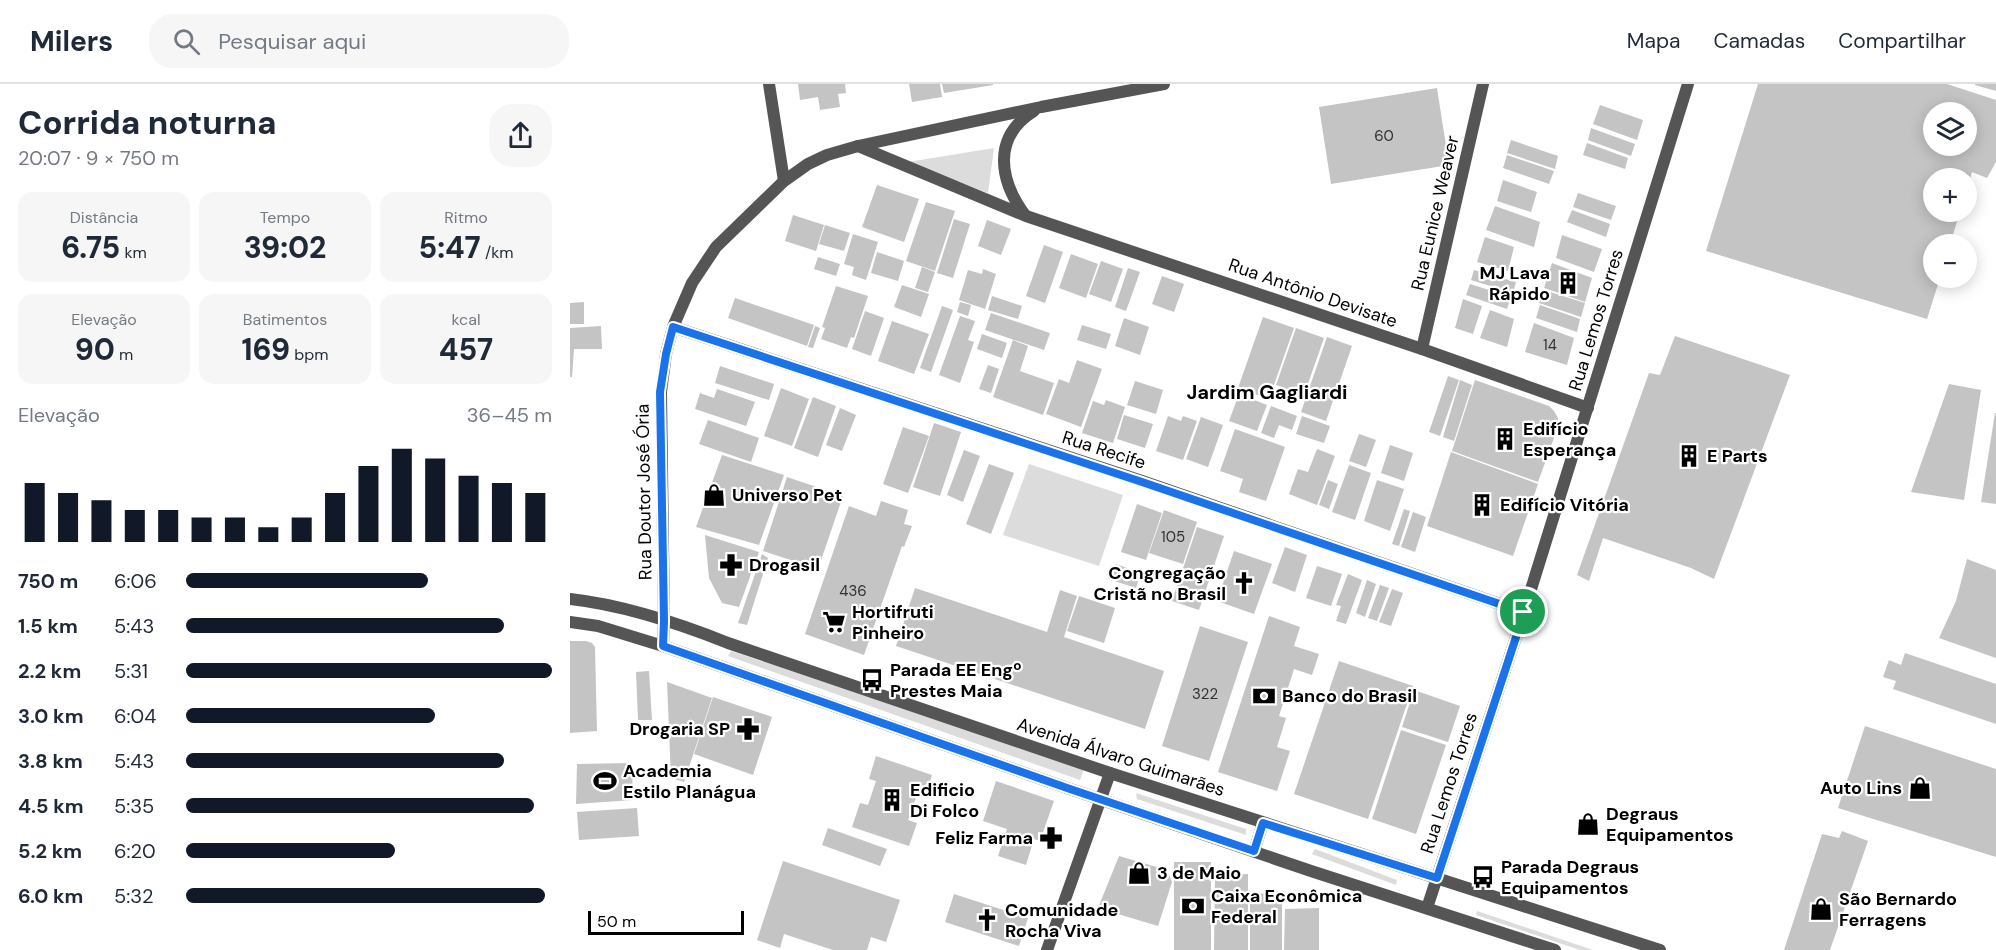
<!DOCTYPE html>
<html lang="pt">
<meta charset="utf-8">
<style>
:root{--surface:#fff;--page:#f6f6f7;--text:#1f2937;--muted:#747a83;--line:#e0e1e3;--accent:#111827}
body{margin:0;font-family:"DM Sans",sans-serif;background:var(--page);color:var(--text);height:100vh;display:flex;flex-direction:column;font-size:22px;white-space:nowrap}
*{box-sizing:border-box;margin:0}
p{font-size:20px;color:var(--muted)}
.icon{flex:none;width:33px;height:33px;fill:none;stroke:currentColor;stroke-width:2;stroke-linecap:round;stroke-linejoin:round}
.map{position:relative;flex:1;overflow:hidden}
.drawer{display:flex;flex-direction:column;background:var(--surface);width:570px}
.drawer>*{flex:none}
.buttons{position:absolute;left:1353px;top:18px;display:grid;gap:12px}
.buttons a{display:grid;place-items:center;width:54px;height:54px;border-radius:50%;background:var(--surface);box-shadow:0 3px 15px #0003;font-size:30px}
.scale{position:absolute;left:18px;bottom:15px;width:156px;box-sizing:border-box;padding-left:6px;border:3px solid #000;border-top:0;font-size:16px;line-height:21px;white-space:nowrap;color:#000;-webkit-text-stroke:4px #fff;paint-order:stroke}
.pin{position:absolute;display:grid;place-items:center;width:51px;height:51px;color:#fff;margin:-26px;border:3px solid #fff;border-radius:50%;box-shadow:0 2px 6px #0007}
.round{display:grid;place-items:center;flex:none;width:63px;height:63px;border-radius:24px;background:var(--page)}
.headline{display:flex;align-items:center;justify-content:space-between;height:102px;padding:0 18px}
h1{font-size:33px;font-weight:800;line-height:45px}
.figures{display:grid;grid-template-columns:repeat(3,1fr);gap:9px;height:102px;padding:6px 18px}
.figures div{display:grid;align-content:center;border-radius:15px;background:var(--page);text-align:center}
.figures b{font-size:30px;font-weight:800}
.figures small{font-size:16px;font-weight:400}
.figures p{font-size:16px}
.chart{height:168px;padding:12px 18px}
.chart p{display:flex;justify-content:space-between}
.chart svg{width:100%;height:108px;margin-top:6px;stroke:var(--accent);stroke-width:6}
ul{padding:0 18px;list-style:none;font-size:20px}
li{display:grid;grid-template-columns:96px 72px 1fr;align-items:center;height:45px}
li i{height:15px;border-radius:8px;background:var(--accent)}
header{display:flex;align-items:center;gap:36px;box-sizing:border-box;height:84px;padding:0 30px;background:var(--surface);border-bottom:2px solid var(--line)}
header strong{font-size:28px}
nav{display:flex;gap:33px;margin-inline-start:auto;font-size:21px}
.search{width:420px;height:54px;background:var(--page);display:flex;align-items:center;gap:15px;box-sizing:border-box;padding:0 21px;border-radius:24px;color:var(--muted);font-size:22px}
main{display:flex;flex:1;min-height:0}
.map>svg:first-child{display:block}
.green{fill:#dcdcdc}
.building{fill:#c4c4c4;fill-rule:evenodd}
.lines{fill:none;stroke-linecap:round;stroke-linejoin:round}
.minor{stroke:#555;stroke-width:12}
.tertiary{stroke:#555;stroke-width:12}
.route-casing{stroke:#fff;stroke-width:12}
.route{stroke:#1a73e8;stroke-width:8}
.labels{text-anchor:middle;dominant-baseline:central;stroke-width:4.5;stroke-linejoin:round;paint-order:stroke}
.number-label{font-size:15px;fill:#313131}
.street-label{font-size:18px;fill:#000;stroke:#fff}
.poi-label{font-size:18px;font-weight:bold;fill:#000;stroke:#fff;text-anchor:start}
.neighbourhood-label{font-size:20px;font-weight:bold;fill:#000;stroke:#fff}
</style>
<header>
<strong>Milers</strong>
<div class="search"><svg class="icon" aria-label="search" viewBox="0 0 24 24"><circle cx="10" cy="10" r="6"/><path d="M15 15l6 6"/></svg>Pesquisar aqui</div>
<nav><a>Mapa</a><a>Camadas</a><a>Compartilhar</a></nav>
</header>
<main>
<section class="drawer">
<div class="headline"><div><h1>Corrida noturna</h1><p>20:07 · 9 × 750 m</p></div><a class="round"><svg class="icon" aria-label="share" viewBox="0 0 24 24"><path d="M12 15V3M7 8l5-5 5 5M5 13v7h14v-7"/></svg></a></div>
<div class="figures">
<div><p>Distância</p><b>6.75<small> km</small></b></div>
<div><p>Tempo</p><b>39:02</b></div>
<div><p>Ritmo</p><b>5:47<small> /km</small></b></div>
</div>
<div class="figures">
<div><p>Elevação</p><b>90<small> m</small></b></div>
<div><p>Batimentos</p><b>169<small> bpm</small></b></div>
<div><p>kcal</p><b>457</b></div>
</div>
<div class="chart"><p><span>Elevação</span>36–45 m</p>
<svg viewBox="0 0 160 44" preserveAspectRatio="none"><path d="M5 44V20M15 44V24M25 44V27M35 44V31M45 44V31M55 44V34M65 44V34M75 44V38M85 44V34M95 44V24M105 44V13M115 44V6M125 44V10M135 44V17M145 44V20M155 44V24"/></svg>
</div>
<ul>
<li><b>750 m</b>6:06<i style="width:66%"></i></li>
<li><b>1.5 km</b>5:43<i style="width:87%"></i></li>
<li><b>2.2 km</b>5:31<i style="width:100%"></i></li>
<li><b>3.0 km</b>6:04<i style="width:68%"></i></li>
<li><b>3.8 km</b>5:43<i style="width:87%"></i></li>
<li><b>4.5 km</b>5:35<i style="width:95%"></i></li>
<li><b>5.2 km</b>6:20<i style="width:57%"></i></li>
<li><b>6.0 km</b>5:32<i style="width:98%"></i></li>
</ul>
</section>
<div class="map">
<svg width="1426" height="866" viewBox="0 0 1426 866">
<rect width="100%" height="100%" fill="#fff"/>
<g class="green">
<polygon points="424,64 418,109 338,78"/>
<polygon points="459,380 553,411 529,482 433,451"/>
<polygon points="161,567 514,685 510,696 158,572"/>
<polygon points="566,709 676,745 676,751 567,715"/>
<polygon points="745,765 827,796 826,801 742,770"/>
<polygon points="907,827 1023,866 1010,866 906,831"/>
</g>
<g class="building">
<polygon points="228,0 275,0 276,9 268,10 270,23 250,26 248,13 230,16"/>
<polygon points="339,0 370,0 372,13 342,18"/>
<polygon points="372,0 423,0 423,1 374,9"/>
<path d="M1188,0H1377L1426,16V78L1417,94L1402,88L1397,106L1396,94H1364V128H1390L1380,160H1364V194H1370L1357,235L1136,167ZM1364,28H1396V62H1364Z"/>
<polygon points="1405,0 1426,0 1426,7 1405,1"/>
<polygon points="867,4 879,81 761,100 749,23"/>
<polygon points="1030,21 1073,36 1067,56 1023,40"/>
<polygon points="1021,44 1065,60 1061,72 1018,56"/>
<polygon points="941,56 988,72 985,85 937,69"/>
<polygon points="1017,59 1058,74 1055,85 1013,71"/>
<polygon points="937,71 984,87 979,100 933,84"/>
<polygon points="933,96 967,108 961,128 927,117"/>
<polygon points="307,101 349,115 334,158 292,143"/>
<polygon points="1008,109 1046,122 1041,136 1003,123"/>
<polygon points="356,118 385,127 365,187 336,177"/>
<polygon points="925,122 970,138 964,163 916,146"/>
<polygon points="1002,126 1040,140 1036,153 997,138"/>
<polygon points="223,131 254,141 246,167 215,157"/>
<polygon points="384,135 400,140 383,194 367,189"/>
<polygon points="417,136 441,145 431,171 408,162"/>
<polygon points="255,141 280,149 274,167 249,160"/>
<polygon points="283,150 308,158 296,196 282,191 284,183 274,180"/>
<polygon points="992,151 1032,165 1024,188 986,174"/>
<polygon points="915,153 944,163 938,187 907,178"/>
<polygon points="474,161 493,168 475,219 456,212"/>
<polygon points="307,168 334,177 328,197 301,189"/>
<polygon points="501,170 528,180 516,214 489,204"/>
<polygon points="248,173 270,180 266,192 244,185"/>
<polygon points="531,177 553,185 541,218 519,210"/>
<polygon points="982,179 1022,194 1015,218 974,204"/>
<polygon points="352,183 365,188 358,208 345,204"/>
<polygon points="558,184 570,188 556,227 545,223"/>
<polygon points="413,185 426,190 415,225 389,216 398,186 412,190"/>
<polygon points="904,186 946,198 943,209 901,196"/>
<polygon points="592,192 614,200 604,228 582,220"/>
<polygon points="900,200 941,213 937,225 896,211"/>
<polygon points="332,201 359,210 351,233 324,223"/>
<polygon points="266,202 298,212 284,254 281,253 277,264 251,255 255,244 252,243"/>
<polygon points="974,206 1015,219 1011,233 969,219"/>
<polygon points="422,212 452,222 448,235 418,226"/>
<polygon points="165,214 244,241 237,262 158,234"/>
<polygon points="893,215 912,222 903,250 885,244"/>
<polygon points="14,218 14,240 0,240 0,219"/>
<polygon points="390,218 401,221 398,232 387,228"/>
<polygon points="970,221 1010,235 1007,248 966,234"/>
<polygon points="372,222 383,226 361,288 350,284"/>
<polygon points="920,226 944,235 937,263 910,254"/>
<polygon points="295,227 314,234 301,272 282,265"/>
<polygon points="421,229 480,249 474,266 415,246"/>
<polygon points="390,232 405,237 398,256 404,258 390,299 369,291"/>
<polygon points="693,233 724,244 699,315 668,304"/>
<polygon points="554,234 579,243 570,271 545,262"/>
<polygon points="322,237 359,250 344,290 308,277"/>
<polygon points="964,239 1004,254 997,281 955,268"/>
<polygon points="512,241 541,250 536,265 507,256"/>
<polygon points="31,242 32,265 4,265 2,293 0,293 0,244"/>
<polygon points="245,242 250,244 243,264 238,263"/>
<polygon points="726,244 754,254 734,311 706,301"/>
<polygon points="412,250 437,259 432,274 407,265"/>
<polygon points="1105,252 1220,291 1144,495 1121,484 1033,454 1019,497 1007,491 1079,289 1090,291"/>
<polygon points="757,253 782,262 756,337 731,328"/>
<polygon points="443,256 458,262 450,287 484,299 473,331 423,313"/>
<polygon points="507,276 532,285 511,343 476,330 489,295 499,299"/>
<polygon points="418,281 429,285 421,309 409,305"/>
<polygon points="150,282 204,300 199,316 145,299"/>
<polygon points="878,292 889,296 870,352 859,348"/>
<polygon points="890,296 902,301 884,357 873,353"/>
<polygon points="905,296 979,322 984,327 988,334 988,343 968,398 882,367"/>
<polygon points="565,297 593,306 586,330 557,321"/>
<polygon points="1379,300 1411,306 1394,416 1341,408"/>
<polygon points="211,304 239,315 222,362 194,352"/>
<polygon points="147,305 185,318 176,342 125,325 130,309 144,314"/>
<polygon points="669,310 697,321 687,347 659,337"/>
<polygon points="243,313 266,322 248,373 224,364"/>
<polygon points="536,316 555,323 543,359 512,349 523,317 534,321"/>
<polygon points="701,322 727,332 722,346 709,341 704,354 691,349"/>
<polygon points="270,324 286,331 272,367 256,361"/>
<polygon points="1425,329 1426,329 1426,420 1411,418"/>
<polygon points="554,331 583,340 575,364 547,355"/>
<polygon points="598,332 611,337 613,332 627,337 613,376 586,367"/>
<polygon points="732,332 760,342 754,359 726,350"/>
<polygon points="631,333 653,341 638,383 616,375"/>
<polygon points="138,336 189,354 181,378 129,360"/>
<polygon points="364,339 391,348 370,412 343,403"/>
<polygon points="333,343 359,352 338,409 313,400"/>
<polygon points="665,345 715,363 696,417 669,408 673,395 650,387"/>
<polygon points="789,350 806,356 796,383 779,377"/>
<polygon points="820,361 843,369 834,397 811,389"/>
<polygon points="747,365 765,372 747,421 719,410 728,385 738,388"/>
<polygon points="394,366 410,372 393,418 377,411"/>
<polygon points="881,368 968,400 943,472 857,442"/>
<polygon points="152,371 214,391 189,461 126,443"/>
<polygon points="419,380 444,389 421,450 396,440"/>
<polygon points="779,381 801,389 785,436 762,428"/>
<polygon points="217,393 273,412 248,485 193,467"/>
<polygon points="758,396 768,400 759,425 749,421"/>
<polygon points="807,396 834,405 820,447 794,437"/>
<polygon points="311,417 338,426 334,440 342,442 334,463 332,462 294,571 235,550 279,422 306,432"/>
<polygon points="567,420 592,429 576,476 551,468"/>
<polygon points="834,425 840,427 829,462 822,460"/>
<polygon points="594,426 627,438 613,480 579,469"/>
<polygon points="843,428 856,433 845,468 831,463"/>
<polygon points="627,443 654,452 629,526 602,517"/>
<polygon points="135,451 189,468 169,523 152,519 139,494"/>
<polygon points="715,463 737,471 725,508 702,499"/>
<polygon points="664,467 702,480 684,530 647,517"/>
<polygon points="192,470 198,474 177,541 168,539"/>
<polygon points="1397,475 1426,486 1426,574 1369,554 1386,517"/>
<polygon points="546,480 571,489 566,504 541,496"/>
<polygon points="747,482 772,490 761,522 736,514"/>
<polygon points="778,490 792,496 776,540 766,537 771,522 766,521"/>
<polygon points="797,496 806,500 795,533 786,529"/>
<polygon points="810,501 819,504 807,537 798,534"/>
<polygon points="345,504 477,548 490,506 507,512 494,553 594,587 575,645 326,562"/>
<polygon points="822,505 833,509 821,542 809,538"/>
<polygon points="509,512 545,524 534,559 497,547"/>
<polygon points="699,532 730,543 724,562 749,570 742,591 724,585 709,632 716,634 707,663 720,667 707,707 648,688"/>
<polygon points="630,542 678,558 639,677 592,662"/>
<polygon points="0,557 16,557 22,559 25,563 27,647 0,649"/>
<polygon points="1335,569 1426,600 1426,640 1323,605 1326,597 1313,593 1319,576 1331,581"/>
<polygon points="769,577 843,602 798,735 724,710"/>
<polygon points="79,587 82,636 68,636 66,588"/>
<polygon points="97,598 142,614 114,698 101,694"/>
<polygon points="844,606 890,622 878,658 832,643"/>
<polygon points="143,613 202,633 183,691 124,670"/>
<polygon points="1295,642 1426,685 1426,773 1268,724"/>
<polygon points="831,646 876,661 846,750 802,735"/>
<polygon points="306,672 362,691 355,713 347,711 338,736 347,739 339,762 282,743 290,719 298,721 306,697 299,695"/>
<polygon points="62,679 63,716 6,720 7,680"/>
<polygon points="426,697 484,717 470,757 464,755 456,781 428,772 437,745 413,737"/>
<polygon points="67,724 69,752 9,756 7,728"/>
<polygon points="258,744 317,765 310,782 252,761"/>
<polygon points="1272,747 1298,757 1260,866 1214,866 1252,750 1269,754"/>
<polygon points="549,772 597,786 602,798 588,842 528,824"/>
<polygon points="213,777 330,816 316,858 301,853 297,866 263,866 214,850 210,864 187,856"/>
<rect x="604" y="778" width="37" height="88"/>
<polygon points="678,790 678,866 644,866 645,791"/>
<polygon points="712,809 712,866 680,866 680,810"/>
<polygon points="384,810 458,834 449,862 375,838"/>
<polygon points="749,824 749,866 714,866 715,825"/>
</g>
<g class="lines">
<g class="minor">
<polyline points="199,0 214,97"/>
<polyline points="288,62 456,132 852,265 1018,324"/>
<path d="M455,131C429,96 422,53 464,27"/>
<polyline points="103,243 572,397 953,528"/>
<polyline points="852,265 913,0"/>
<polyline points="93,562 94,537 91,308 96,270 103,243 122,199 146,163 214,97 238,80 257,71 288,62 471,23 594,0"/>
<polyline points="477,866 540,689"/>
</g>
<g class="tertiary">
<path d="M0,515C54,521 108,539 158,559L540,689L1090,866"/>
<polyline points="0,538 28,542 93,562 500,705 741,787 985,866"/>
<polyline points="684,767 693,739"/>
<polyline points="857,824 949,544 1118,0"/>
</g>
</g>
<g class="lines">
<g class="route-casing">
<polygon id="route" points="103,243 572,398 953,528 949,544 867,794 693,739 684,767 500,705 93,562 94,537 90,308 96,270"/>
</g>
<use href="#route" class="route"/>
</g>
<defs>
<g id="building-bare" transform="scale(1.8)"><path d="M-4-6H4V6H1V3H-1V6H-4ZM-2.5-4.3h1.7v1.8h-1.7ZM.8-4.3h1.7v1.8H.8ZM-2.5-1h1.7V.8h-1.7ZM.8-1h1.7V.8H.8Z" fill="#000" stroke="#fff" stroke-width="2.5" paint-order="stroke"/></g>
<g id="shop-bare" transform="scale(1.8)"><path d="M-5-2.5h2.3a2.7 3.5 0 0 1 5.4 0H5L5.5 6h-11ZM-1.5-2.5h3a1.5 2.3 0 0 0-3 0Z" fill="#000" stroke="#fff" stroke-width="2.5" paint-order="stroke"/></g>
<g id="pharmacy-bare" transform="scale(1.8)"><path d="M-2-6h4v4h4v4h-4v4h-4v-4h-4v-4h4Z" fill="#000" stroke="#fff" stroke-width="2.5" paint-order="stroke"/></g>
<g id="church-bare" transform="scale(1.8)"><path d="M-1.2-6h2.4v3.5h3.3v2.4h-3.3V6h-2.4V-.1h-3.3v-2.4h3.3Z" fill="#000" stroke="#fff" stroke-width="2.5" paint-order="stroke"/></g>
<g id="supermarket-bare" transform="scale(1.8)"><path d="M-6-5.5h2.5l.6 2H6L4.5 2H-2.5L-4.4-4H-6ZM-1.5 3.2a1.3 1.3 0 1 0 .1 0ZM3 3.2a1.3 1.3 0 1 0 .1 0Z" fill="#000" stroke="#fff" stroke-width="2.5" paint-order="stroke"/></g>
<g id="bus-bare" transform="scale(1.8)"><path d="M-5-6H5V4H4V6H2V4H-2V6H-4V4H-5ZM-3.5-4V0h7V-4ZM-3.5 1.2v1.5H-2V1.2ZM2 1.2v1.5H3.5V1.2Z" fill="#000" stroke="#fff" stroke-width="2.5" paint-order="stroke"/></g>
<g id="bank-bare" transform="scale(1.8)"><path d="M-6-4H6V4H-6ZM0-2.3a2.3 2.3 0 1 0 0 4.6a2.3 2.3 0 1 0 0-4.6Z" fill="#000" stroke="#fff" stroke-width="2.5" paint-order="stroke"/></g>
<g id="stadium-bare" transform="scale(1.8)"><path d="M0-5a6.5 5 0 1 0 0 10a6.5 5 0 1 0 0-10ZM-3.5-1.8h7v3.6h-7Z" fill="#000" stroke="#fff" stroke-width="2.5" paint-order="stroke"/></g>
</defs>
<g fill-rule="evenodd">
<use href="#building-bare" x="998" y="199"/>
<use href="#building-bare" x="935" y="355"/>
<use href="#building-bare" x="1119" y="372"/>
<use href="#shop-bare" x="144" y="411"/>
<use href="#building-bare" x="912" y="421"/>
<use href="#pharmacy-bare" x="161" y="481"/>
<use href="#church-bare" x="674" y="499"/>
<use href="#supermarket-bare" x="264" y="538"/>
<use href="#bus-bare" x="302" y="596"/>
<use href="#bank-bare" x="694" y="612"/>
<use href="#pharmacy-bare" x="178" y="645"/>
<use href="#stadium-bare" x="35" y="697"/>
<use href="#shop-bare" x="1350" y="704"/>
<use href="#building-bare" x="322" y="716"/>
<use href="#shop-bare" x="1018" y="740"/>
<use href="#pharmacy-bare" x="481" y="754"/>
<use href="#shop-bare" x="569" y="789"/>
<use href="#bus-bare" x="913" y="793"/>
<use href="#bank-bare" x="623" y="822"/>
<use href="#shop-bare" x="1251" y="825"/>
<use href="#church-bare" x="417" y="836"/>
</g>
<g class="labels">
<g class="number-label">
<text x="814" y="52">60</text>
<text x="980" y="261">14</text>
<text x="603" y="453">105</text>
<text x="283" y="507">436</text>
<text x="635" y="610">322</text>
</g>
<g class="street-label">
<text transform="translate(865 129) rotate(-77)">Rua Eunice Weaver</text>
<text transform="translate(743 209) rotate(19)">Rua Antônio Devisate</text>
<text transform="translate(1026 236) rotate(-73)">Rua Lemos Torres</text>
<text transform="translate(534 366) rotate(18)">Rua Recife</text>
<text transform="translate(74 408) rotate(-91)">Rua Doutor José Ória</text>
<text transform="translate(551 673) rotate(18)">Avenida Álvaro Guimarães</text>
<text transform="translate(879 699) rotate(-72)">Rua Lemos Torres</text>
</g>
<g class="poi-label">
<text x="980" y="189" text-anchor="end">MJ Lava<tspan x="980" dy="21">Rápido</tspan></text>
<text x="953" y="345">Edifício<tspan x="953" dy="21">Esperança</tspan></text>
<text x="1137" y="372">E Parts</text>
<text x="162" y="411">Universo Pet</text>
<text x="930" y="421">Edifício Vitória</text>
<text x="179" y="481">Drogasil</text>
<text x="656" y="489" text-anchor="end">Congregação<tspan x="656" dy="21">Cristã no Brasil</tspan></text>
<text x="282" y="528">Hortifruti<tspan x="282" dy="21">Pinheiro</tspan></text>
<text x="320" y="586">Parada EE Engº<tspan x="320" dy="21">Prestes Maia</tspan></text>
<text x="712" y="612">Banco do Brasil</text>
<text x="160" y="645" text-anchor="end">Drogaria SP</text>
<text x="53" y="687">Academia<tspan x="53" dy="21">Estilo Planágua</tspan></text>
<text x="1332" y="704" text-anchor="end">Auto Lins</text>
<text x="340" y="706">Edificio<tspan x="340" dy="21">Di Folco</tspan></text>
<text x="1036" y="730">Degraus<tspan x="1036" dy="21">Equipamentos</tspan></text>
<text x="463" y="754" text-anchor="end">Feliz Farma</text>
<text x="931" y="783">Parada Degraus<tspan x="931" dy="21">Equipamentos</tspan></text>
<text x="587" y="789">3 de Maio</text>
<text x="641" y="812">Caixa Econômica<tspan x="641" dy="21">Federal</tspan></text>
<text x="1269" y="815">São Bernardo<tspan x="1269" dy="21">Ferragens</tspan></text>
<text x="435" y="826">Comunidade<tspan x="435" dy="21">Rocha Viva</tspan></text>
</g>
<g class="neighbourhood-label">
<text x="697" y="308">Jardim Gagliardi</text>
</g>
</g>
</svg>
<div class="buttons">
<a><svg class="icon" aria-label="layers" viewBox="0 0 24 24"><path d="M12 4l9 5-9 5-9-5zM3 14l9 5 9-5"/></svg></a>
<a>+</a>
<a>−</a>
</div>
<div class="scale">50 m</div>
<div class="pin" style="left:953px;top:528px;background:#1e9e55"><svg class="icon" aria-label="arrive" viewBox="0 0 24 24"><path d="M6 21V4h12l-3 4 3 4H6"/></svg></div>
</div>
</main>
